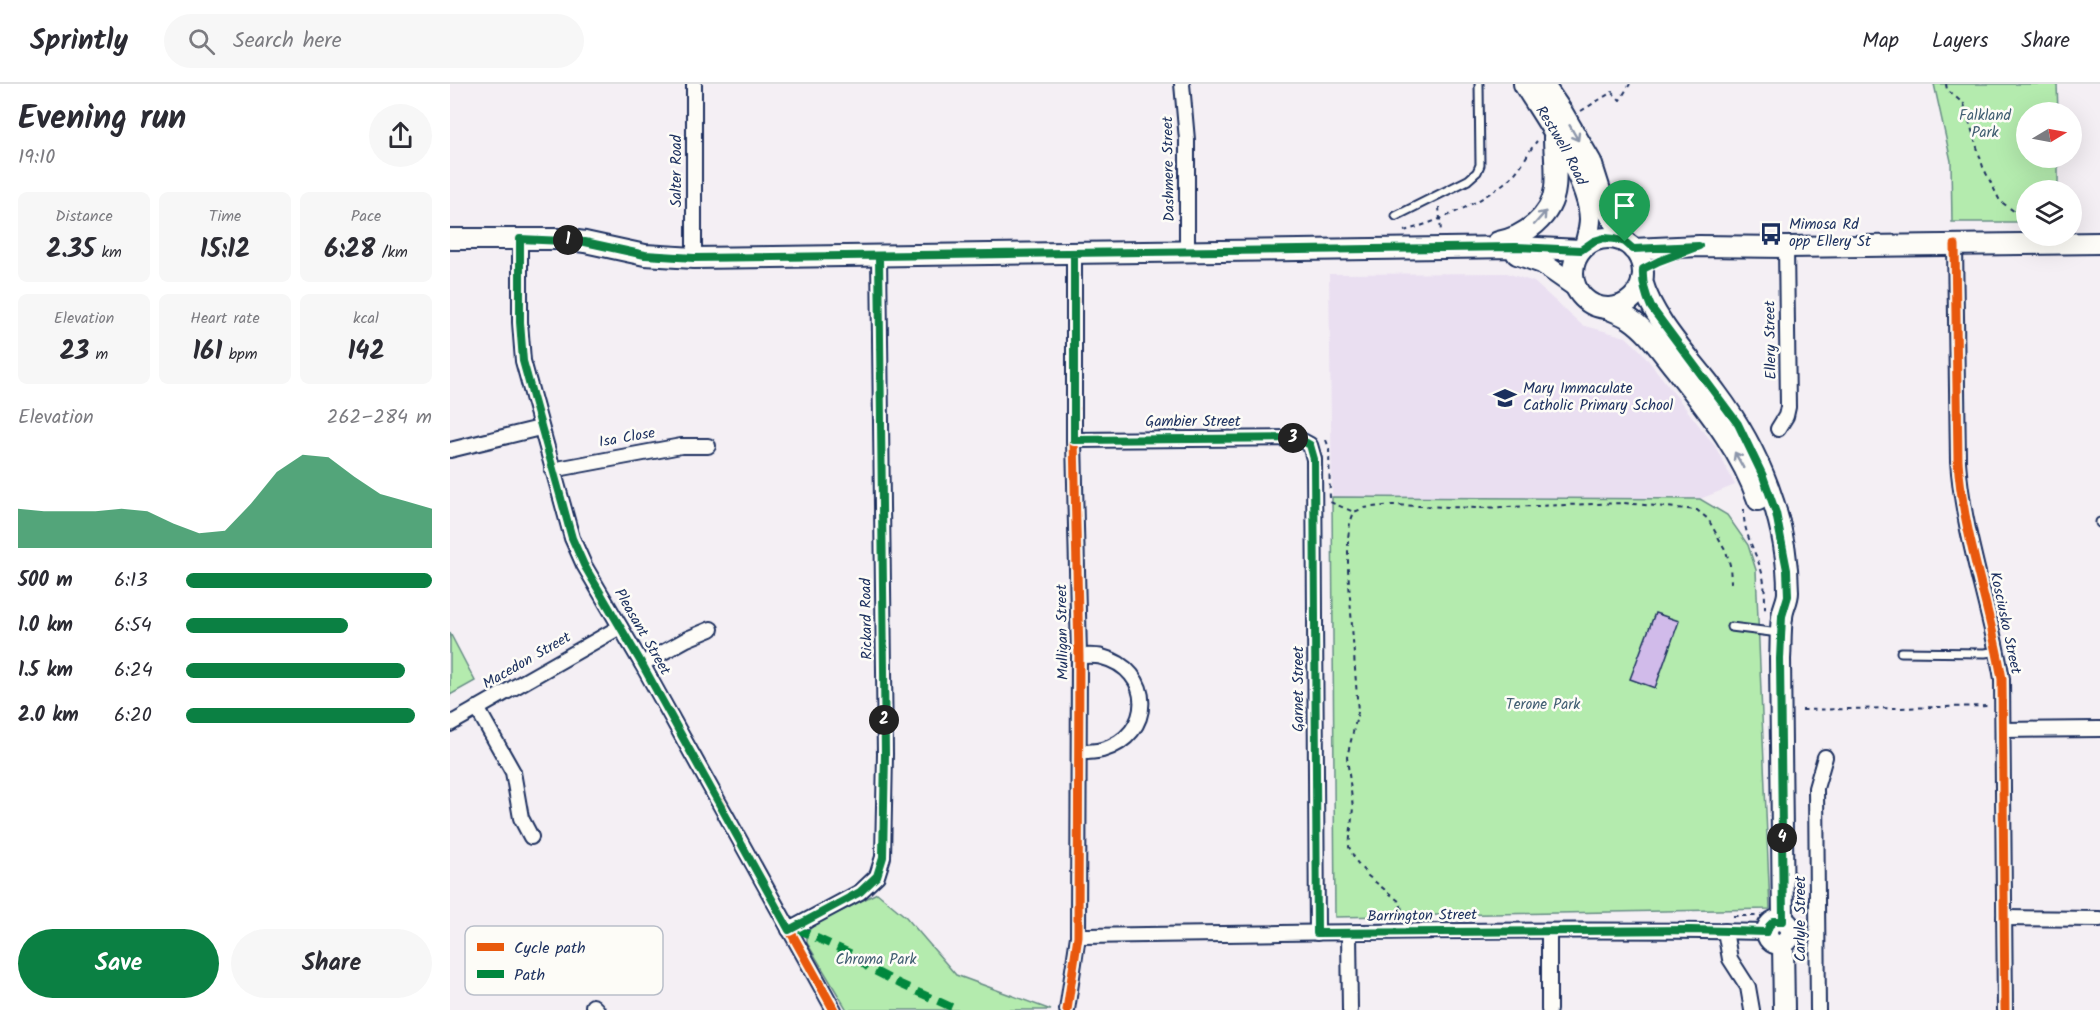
<!DOCTYPE html>
<meta charset="utf-8">
<style>
:root{--surface:#fff;--page:#f7f7f7;--text:#2b2b33;--muted:#7c7c81;--line:#e1e1e2;--accent:#0b8043}
body{margin:0;font-family:Kalam,sans-serif;background:var(--page);color:var(--text);height:100vh;display:flex;flex-direction:column;font-size:22px;white-space:nowrap}
*{box-sizing:border-box;margin:0}
p{font-size:20px;color:var(--muted)}
.icon{flex:none;width:33px;height:33px;fill:none;stroke:currentColor;stroke-width:2;stroke-linecap:round;stroke-linejoin:round}
.map{position:relative;flex:1;overflow:hidden}
.side{display:flex;flex-direction:column;background:var(--surface);width:450px}
.side>*{flex:none}
.needle{width:39px;rotate:80deg}
.tools{position:absolute;left:1566px;top:18px;display:grid;gap:12px}
.tools a{display:grid;place-items:center;width:66px;height:66px;border-radius:50%;background:var(--surface);box-shadow:0 6px 24px #0002;font-size:30px}
.pin{position:absolute;display:grid;place-items:center;width:51px;height:51px;color:#fff;margin:-62px -26px;border-radius:50% 50% 50% 0;rotate:-45deg;box-shadow:0 0 6px #0007}
.pin .icon{rotate:45deg}
.km{position:absolute;width:30px;height:30px;margin:-15px;border-radius:50%;background:#222;color:#fff;font-size:16px;line-height:30px;text-align:center}
.round{display:grid;place-items:center;flex:none;width:63px;height:63px;border-radius:32px;background:var(--page)}
.headline{display:flex;align-items:center;justify-content:space-between;height:102px;padding:0 18px}
h1{font-size:33px;font-weight:700;line-height:45px}
.metrics{display:grid;grid-template-columns:repeat(3,1fr);gap:9px;height:102px;padding:6px 18px}
.metrics div{display:grid;align-content:center;border-radius:9px;background:var(--page);text-align:center}
.metrics b{font-size:26px;font-weight:700}
.metrics small{font-size:16px;font-weight:400}
.metrics p{font-size:16px}
.chart{height:168px;padding:12px 18px}
.chart p{display:flex;justify-content:space-between}
.chart svg{width:100%;height:108px;margin-top:6px;fill:var(--accent);opacity:.7}
.cta{display:flex;gap:12px;margin-top:auto;padding:12px 18px}
.cta a{flex:1;height:69px;border-radius:36px;background:var(--accent);color:#fff;font-size:24px;font-weight:700;line-height:69px;text-align:center}
.cta a+a{background:var(--page);color:var(--text)}
ul{padding:0 18px;list-style:none;font-size:20px}
li{display:grid;grid-template-columns:96px 72px 1fr;align-items:center;height:45px}
li i{height:15px;border-radius:8px;background:var(--accent)}
header{display:flex;align-items:center;gap:36px;box-sizing:border-box;height:84px;padding:0 30px;background:var(--surface);border-bottom:2px solid var(--line)}
header strong{font-size:28px}
nav{display:flex;gap:33px;margin-inline-start:auto;font-size:21px}
.search{width:420px;height:54px;background:var(--page);display:flex;align-items:center;gap:15px;box-sizing:border-box;padding:0 21px;border-radius:33px;color:var(--muted);font-size:22px}
main{display:flex;flex:1;min-height:0}
.map>svg:first-child{display:block}
.built{fill:#eadff1}
.green{fill:#b4ebae;stroke:#688d86;stroke-width:1.5}
.building{fill:#d1bbea;stroke:#1b2f5e;stroke-width:1.5}
.lines{fill:none;stroke-linecap:round;stroke-linejoin:round}
.service-casing{stroke:#1b2f5e;stroke-width:11}
.minor-casing{stroke:#1b2f5e;stroke-width:18}
.secondary-casing{stroke:#1b2f5e;stroke-width:24}
.path{stroke:#1b2f5e;stroke-width:2;stroke-dasharray:4.5 4.5;stroke-linecap:butt}
.service{stroke:#fdfcf7;stroke-width:7}
.minor{stroke:#fdfcf7;stroke-width:14}
.secondary{stroke:#fdfcf7;stroke-width:20}
.quiet{stroke:#00873e;stroke-width:8;stroke-dasharray:15 8;stroke-linecap:butt}
.cycleway-casing{stroke:#fdfcf7;stroke-width:13}
.cycleway{stroke:#e8590c;stroke-width:9}
.oneway{stroke:#8c96aa}
.route-casing{stroke:#fff;stroke-width:12}
.route{stroke:#0b8043;stroke-width:8}
.labels{text-anchor:middle;dominant-baseline:central;stroke-width:5;stroke-linejoin:round;paint-order:stroke}
.park-label{font-size:15px;fill:#415e72;stroke:#fdfcf7}
.street-label{font-size:15px;fill:#1b2f5e;stroke:#fdfcf7}
.poi-label{font-size:15px;fill:#1b2f5e;stroke:#fdfcf7;text-anchor:start}
.key{fill:#fdfcf7;stroke:#b9bec9;stroke-width:1.5}
.key-label{font-size:16px;fill:#1b2f5e}
</style>
<header>
<strong>Sprintly</strong>
<div class="search"><svg class="icon" aria-label="search" viewBox="0 0 24 24"><circle cx="10" cy="10" r="6"/><path d="M15 15l6 6"/></svg>Search here</div>
<nav><a>Map</a><a>Layers</a><a>Share</a></nav>
</header>
<main>
<section class="side">
<div class="headline"><div><h1>Evening run</h1><p>19:10</p></div><a class="round"><svg class="icon" aria-label="share" viewBox="0 0 24 24"><path d="M12 15V3M7 8l5-5 5 5M5 13v7h14v-7"/></svg></a></div>
<div class="metrics">
<div><p>Distance</p><b>2.35<small> km</small></b></div>
<div><p>Time</p><b>15:12</b></div>
<div><p>Pace</p><b>6:28<small> /km</small></b></div>
</div>
<div class="metrics">
<div><p>Elevation</p><b>23<small> m</small></b></div>
<div><p>Heart rate</p><b>161<small> bpm</small></b></div>
<div><p>kcal</p><b>142</b></div>
</div>
<div class="chart"><p><span>Elevation</span>262–284 m</p>
<svg viewBox="0 0 160 44" preserveAspectRatio="none"><path d="M0 44V28L10 29L20 29L30 29L40 28L50 29L60 34L70 38L80 37L90 26L100 13L110 6L120 7L130 15L140 22L150 25L160 28V44z"/></svg>
</div>
<ul>
<li><b>500 m</b>6:13<i style="width:100%"></i></li>
<li><b>1.0 km</b>6:54<i style="width:66%"></i></li>
<li><b>1.5 km</b>6:24<i style="width:89%"></i></li>
<li><b>2.0 km</b>6:20<i style="width:93%"></i></li>
</ul>
<div class="cta"><a>Save</a><a>Share</a></div>
</section>
<div class="map">
<svg width="1650" height="926" viewBox="0 0 1650 926">
<rect width="100%" height="100%" fill="#f4eff4"/>
<filter id="ink" filterUnits="userSpaceOnUse"><feTurbulence type="fractalNoise" baseFrequency=".0167" numOctaves="2"/><feDisplacementMap in="SourceGraphic" scale="12" xChannelSelector="R" yChannelSelector="G"/><feConvolveMatrix kernelMatrix="1 2 1 2 8 2 1 2 1" color-interpolation-filters="sRGB"/></filter>
<g filter="url(#ink)">
<polygon class="built" points="1057,189 1084,198 1132,241 1176,253 1191,267 1265,362 1285,401 1250,415 882,413 879,190"/>
<g class="green">
<polygon points="1484,0 1607,0 1608,28 1576,28 1576,74 1608,74 1608,106 1576,106 1576,138 1502,138 1501,77"/>
<polygon points="882,413 1250,415 1277,431 1298,461 1306,486 1320,825 885,833"/>
<polygon points="0,549 25,597 0,611"/>
<polygon points="427,809 456,833 506,891 601,926 397,926 357,859 357,848 364,841"/>
</g>
<polygon class="building" points="1205,529 1229,537 1205,604 1180,595"/>
<g class="lines">
<g class="service-casing">
<g id="service">
<polyline points="946,132 1018,96 1027,88 1030,81 1029,0"/>
<polyline points="1650,438 1650,439"/>
<polyline points="1281,543 1329,549"/>
<polyline points="1451,568 1535,569 1548,567"/>
</g>
</g>
<g class="minor-casing">
<g id="minor">
<polyline points="244,0 244,174"/>
<polyline points="732,0 737,56 737,169"/>
<polyline points="70,155 70,238 73,277 122,454 134,481 192,580 384,926"/>
<path d="M1505,161L1508,377C1513,451 1540,522 1552,595L1555,926"/>
<polyline points="1328,345 1336,332 1338,323 1336,163"/>
<polyline points="624,356 847,354 860,361 864,375 867,849"/>
<polyline points="0,366 90,344"/>
<polyline points="102,386 231,362 258,362"/>
<polyline points="192,580 237,555 261,545"/>
<polyline points="27,624 63,688 71,734 81,753"/>
<polyline points="0,640 170,543"/>
<polyline points="1554,646 1650,645"/>
<path d="M629,668C636,668 645,668 652,666C705,651 704,586 652,573C645,571 636,572 629,572"/>
<polyline points="1554,834 1650,835"/>
<polyline points="339,846 410,808 427,792 433,773 435,670 429,172"/>
<polyline points="1099,847 1099,926"/>
<polyline points="1275,847 1280,875 1298,903 1302,926"/>
<polyline points="899,849 900,926"/>
<path d="M628,852C858,849 1088,844 1317,848"/>
<polyline points="143,922 147,926"/>
<polyline points="617,926 628,852 629,572 624,356 624,169"/>
<polyline points="1368,926 1366,704 1375,673"/>
</g>
</g>
<g class="secondary-casing">
<g id="secondary">
<path id="s1" d="M1074,0C1095,35 1139,95 1140,135C1140,144 1137,153 1135,162"/>
<polyline points="1093,0 1112,28 1141,78 1155,122 1175,158"/>
<circle cx="1158" cy="189" r="35"/>
<polyline points="0,155 112,155 135,158 195,171 244,174 1066,163 1131,166"/>
<path d="M1048,158C1074,153 1102,133 1105,104C1107,87 1104,70 1104,53"/>
<polyline points="1183,165 1249,162 1336,163 1650,159"/>
<polyline points="1067,170 1092,179 1125,202"/>
<path d="M1192,197C1203,237 1242,276 1267,310C1309,366 1338,437 1338,508C1338,517 1332,525 1332,534C1330,548 1331,562 1330,575L1333,837"/>
<path d="M1159,225C1166,228 1174,231 1180,235C1198,247 1211,267 1224,283C1256,324 1291,366 1308,416"/>
<circle cx="1329" cy="848" r="12"/>
<polyline points="1333,859 1334,926"/>
</g>
</g>
<g class="path">
<polyline points="1496,0 1497,6 1514,20 1533,83 1550,117 1576,136"/>
<polyline points="1131,27 1162,8 1170,16 1180,0"/>
<polyline points="989,123 991,148"/>
<path d="M954,147C990,137 1031,119 1059,95C1072,84 1077,69 1087,57"/>
<polyline points="876,356 879,364 880,418 904,428"/>
<path d="M1294,425C1292,450 1308,470 1313,493C1315,503 1315,516 1315,526"/>
<polyline points="1352,626 1539,622"/>
<polyline points="1283,832 1311,832 1316,829"/>
<polyline points="954,834 950,818 918,792 906,777 899,763 903,724 897,673 908,628 898,485 898,454 900,439 904,428 914,424 942,421 1027,424 1174,419 1247,426 1258,435 1276,467 1280,481 1281,498 1280,498"/>
</g>
<use href="#service" class="service"/>
<use href="#minor" class="minor"/>
<use href="#secondary" class="secondary"/>
<polyline class="quiet" points="345,844 402,870 419,884 450,900 508,926"/>
<g class="cycleway-casing">
<g id="cycleway">
<polyline points="70,155 70,238 73,277 122,454 134,481 192,580 384,926"/>
<path d="M1505,161L1508,377C1513,451 1540,522 1552,595L1555,926"/>
<polyline points="617,926 628,852 629,572 624,356 624,169"/>
</g>
</g>
<use href="#cycleway" class="cycleway"/>
</g>
<defs><path id="oneway-shaft" d="M-6 0H5M1.5-3L5.5 0L1.5 3" fill="none" stroke-width="1.6" stroke-linecap="round" stroke-linejoin="round" transform="scale(1.5)"/></defs>
<g class="oneway">
<use href="#oneway-shaft" transform="translate(1124 49) rotate(60)"/>
<use href="#oneway-shaft" transform="translate(1090 134) rotate(-49)"/>
<use href="#oneway-shaft" transform="translate(1289 376) rotate(-119)"/>
</g>
</g>
<g class="lines" filter="url(#ink)">
<g class="route-casing">
<path id="route" d="M1175,158L1165,155L1154,154L1144,157L1131,166L1066,163L244,174L195,171L135,158L70,155V238L73,277L122,454L134,481L192,580L339,846L410,808L427,792L433,773L435,670L429,172L624,169V356L848,354L860,361L864,375L867,849L1241,846L1317,848L1319,842L1324,837H1333L1330,575L1332,532L1338,512L1337,486L1326,429L1313,392L1288,340L1201,223C1195,210 1192,199 1193,185L1209,177L1249,162L1183,165L1175,158"/>
</g>
<use href="#route" class="route"/>
</g>
<defs>
<g id="bus-bare" transform="scale(1.8)"><path d="M-5-6H5V4H4V6H2V4H-2V6H-4V4H-5ZM-3.5-4V0h7V-4ZM-3.5 1.2v1.5H-2V1.2ZM2 1.2v1.5H3.5V1.2Z" fill="#1b2f5e" stroke="#fdfcf7" stroke-width="2.5" paint-order="stroke"/></g>
<g id="school-bare" transform="scale(1.8)"><path d="M0-5L7-2L0 1L-7-2ZM-4 1L0 2.5L4 1V4Q0 6-4 4Z" fill="#1b2f5e" stroke="#fdfcf7" stroke-width="2.5" paint-order="stroke"/></g>
</defs>
<g fill-rule="evenodd">
<use href="#bus-bare" x="1321" y="150"/>
<use href="#school-bare" x="1055" y="314"/>
</g>
<g class="labels">
<g class="park-label">
<text x="1535" y="32">Falkland<tspan x="1535" dy="17">Park</tspan></text>
<text x="1093" y="621">Terone Park</text>
<text x="426" y="876">Chroma Park</text>
</g>
<g class="street-label">
<text stroke="none"><textPath href="#s1" startOffset="72">Restwell Road</textPath></text>
<text transform="translate(719 85) rotate(-91)">Dashmere Street</text>
<text transform="translate(227 87) rotate(-90)">Salter Road</text>
<text transform="translate(1321 256) rotate(-91)">Ellery Street</text>
<text x="743" y="338">Gambier Street</text>
<text transform="translate(177 354) rotate(-10)">Isa Close</text>
<text transform="translate(417 535) rotate(-91)">Rickard Road</text>
<text transform="translate(1555 539) rotate(78)">Kosciusko Street</text>
<text transform="translate(192 548) rotate(60)">Pleasant Street</text>
<text transform="translate(613 548) rotate(-91)">Mulligan Street</text>
<text transform="translate(77 577) rotate(-30)">Macedon Street</text>
<text transform="translate(849 605) rotate(-90)">Garnet Street</text>
<text transform="translate(972 832) rotate(-1)">Barrington Street</text>
<text transform="translate(1351 835) rotate(-90)">Carlyle Street</text>
</g>
<g class="poi-label">
<text x="1339" y="141">Mimosa Rd<tspan x="1339" dy="17">opp Ellery St</tspan></text>
<text x="1073" y="305">Mary Immaculate<tspan x="1073" dy="17">Catholic Primary School</tspan></text>
</g>
</g>
<rect x="15" y="842" width="198" height="69" rx="9" class="key"/>
<rect x="27" y="859" width="27" height="8" fill="#e8590c"/>
<rect x="27" y="886" width="27" height="8" fill="#00873e"/>
<g class="key-label">
<text x="64" y="869">Cycle path</text>
<text x="64" y="896">Path</text>
</g>
</svg>
<div class="tools">
<a><svg class="needle" viewBox="-14 -14 28 28"><path d="M0-13l5 13h-10z" fill="#e53935"/><path d="M0 13l5-13h-10z" fill="#7c7c81"/></svg></a>
<a><svg class="icon" aria-label="layers" viewBox="0 0 24 24"><path d="M12 4l9 5-9 5-9-5zM3 14l9 5 9-5"/></svg></a>
</div>
<div class="pin" style="left:1175px;top:158px;background:#1e9e55"><svg class="icon" aria-label="arrive" viewBox="0 0 24 24"><path d="M6 21V4h12l-3 4 3 4H6"/></svg></div>
<b class="km" style="left:118px;top:156px">1</b>
<b class="km" style="left:434px;top:636px">2</b>
<b class="km" style="left:843px;top:354px">3</b>
<b class="km" style="left:1332px;top:754px">4</b>
</div>
</main>
